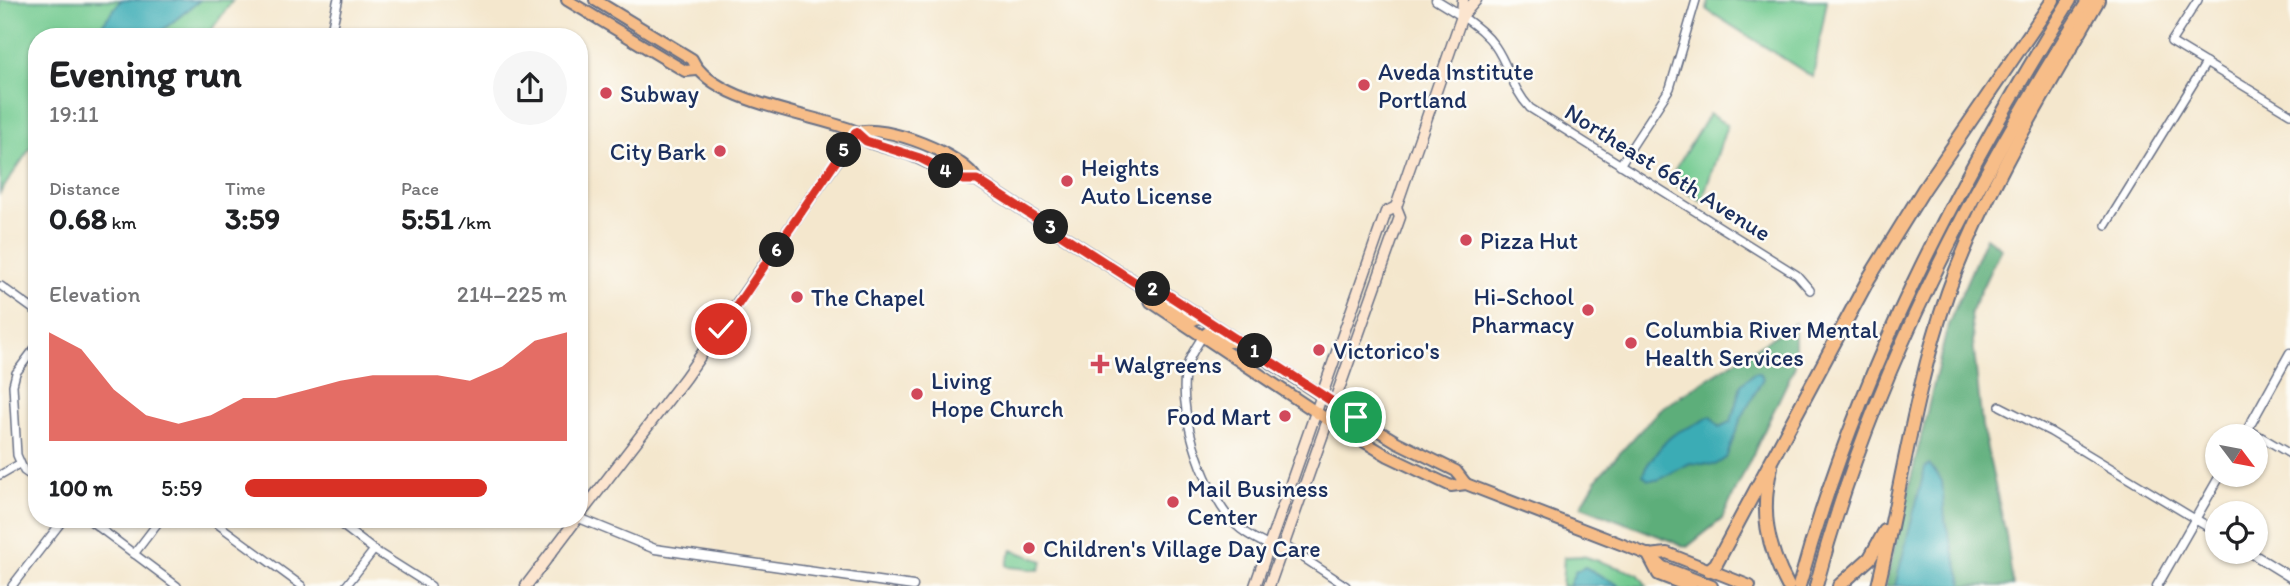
<!DOCTYPE html>
<meta charset="utf-8">
<style>
:root{--surface:#fff;--page:#f6f6f6;--text:#202124;--muted:#757577;--accent:#d93025}
body{margin:0;font-family:Itim,sans-serif;background:var(--page);color:var(--text);height:100vh;display:flex;flex-direction:column;font-size:26px;white-space:nowrap}
*{box-sizing:border-box;margin:0}
p{font-size:23px;color:var(--muted)}
.icon{flex:none;width:38px;height:38px;fill:none;stroke:currentColor;stroke-width:2;stroke-linecap:round;stroke-linejoin:round}
.map{position:relative;flex:1;overflow:hidden}
.side{position:absolute;left:28px;top:28px;width:560px;height:500px;display:flex;flex-direction:column;background:var(--surface);border-radius:28px;box-shadow:0 2px 5px #0004}
.side>*{flex:none}
.needle{width:46px;rotate:122deg}
.buttons{position:absolute;left:2205px;top:424px;display:grid;gap:14px}
.buttons a{display:grid;place-items:center;width:63px;height:63px;border-radius:50%;background:var(--surface);box-shadow:0 2px 5px #0004;font-size:35px}
.pin{position:absolute;display:grid;place-items:center;width:60px;height:60px;color:#fff;margin:-30px;border:4px solid #fff;border-radius:50%;box-shadow:0 2px 7px #0007}
.km{position:absolute;width:35px;height:35px;margin:-18px;border-radius:50%;background:#222;color:#fff;font-size:19px;line-height:35px;text-align:center}
.round{display:grid;place-items:center;flex:none;width:74px;height:74px;border-radius:37px;background:var(--page)}
.summary{display:flex;align-items:center;justify-content:space-between;height:119px;padding:0 21px}
h1{font-size:38px;font-weight:700;line-height:52px}
.stats{display:grid;grid-template-columns:repeat(3,1fr);gap:10px;height:119px;padding:7px 21px}
.stats div{display:grid;align-content:center}
.stats b{font-size:30px;font-weight:700}
.stats small{font-size:19px;font-weight:400}
.stats p{font-size:19px}
.chart{height:196px;padding:14px 21px}
.chart p{display:flex;justify-content:space-between}
.chart svg{width:100%;height:126px;margin-top:7px;fill:var(--accent);opacity:.7}
ul{padding:0 21px;list-style:none;font-size:23px}
li{display:grid;grid-template-columns:112px 84px 1fr;align-items:center;height:52px}
li i{height:18px;border-radius:9px;background:var(--accent)}
.map>svg:first-child{display:block}
.green{fill:#72ca90;stroke:#467c77;stroke-width:2}
.forest{fill:#5dae7a;stroke:#3c6e6c;stroke-width:2}
.water{fill:#3bacb5;stroke:#2b6e8a;stroke-width:2}
.lines{fill:none;stroke-linecap:round;stroke-linejoin:round}
.minor-casing{stroke:#676f85;stroke-width:10}
.tertiary-casing{stroke:#676f85;stroke-width:11}
.secondary-casing{stroke:#676f85;stroke-width:13}
.primary-casing{stroke:#676f85;stroke-width:14}
.motorway-casing{stroke:#676f85;stroke-width:16}
.minor{stroke:#fff;stroke-width:7}
.tertiary{stroke:#fff;stroke-width:8}
.secondary{stroke:#fce5cf;stroke-width:10}
.primary{stroke:#f7bd88;stroke-width:10}
.motorway{stroke:#f7bd88;stroke-width:12}
.route-casing{stroke:#fff;stroke-width:14}
.route{stroke:#d93025;stroke-width:9}
.poi-dot{fill:#d1495b;stroke:#fdfcf7;stroke-width:2.5}
.labels{text-anchor:middle;dominant-baseline:central;stroke-width:5;stroke-linejoin:round;paint-order:stroke}
.poi-label{font-size:24px;fill:#1b2f5e;stroke:#fdfcf7;text-anchor:start}
.street-label{font-size:24px;fill:#1b2f5e;stroke:#fdfcf7}
</style>
<div class="map">
<svg width="2290" height="586" viewBox="0 0 2290 586">
<rect width="100%" height="100%" fill="#fdfcf7"/>
<filter id="ink" filterUnits="userSpaceOnUse"><feTurbulence type="fractalNoise" baseFrequency=".0143" numOctaves="2"/><feDisplacementMap in="SourceGraphic" scale="14" xChannelSelector="R" yChannelSelector="G"/><feConvolveMatrix kernelMatrix="1 2 1 2 8 2 1 2 1" color-interpolation-filters="sRGB"/></filter>
<filter id="wash" filterUnits="userSpaceOnUse"><feTurbulence type="fractalNoise" baseFrequency=".00686" numOctaves="4" result="noise"/><feDisplacementMap in="SourceGraphic" scale="28" xChannelSelector="R" yChannelSelector="G"/><feGaussianBlur stdDeviation="1.57" result="paint"/><feColorMatrix in="noise" values="0 0 0 0 0 0 0 0 0 0 0 0 0 0 0 0 0 1.4 0 .05"/><feComposite in="paint" operator="in"/></filter>
<g filter="url(#wash)">
<rect width="100%" height="100%" fill="#f4e7cd"/>
<g class="green">
<polygon points="0,0 121,0 93,37 37,37 37,138 0,193"/>
<polygon points="200,0 233,0 206,37 154,37"/>
<polygon points="1708,0 1827,0 1813,77 1707,10"/>
<polygon points="1709,114 1727,125 1702,201 1668,181"/>
<polygon points="1012,550 1043,561 1039,570 1009,567 1006,565"/>
<polygon points="1583,556 1638,574 1647,586 1562,586 1564,557"/>
</g>
<g class="forest">
<polygon points="1986,237 2001,248 1970,313 1982,426 2006,535 2013,586 1885,586 1948,325"/>
<polygon points="1795,323 1795,366 1722,519 1687,547 1581,506 1598,477 1660,409"/>
</g>
<g class="water">
<polygon points="121,0 200,0 154,37 93,37"/>
<path d="M1754,373H1760L1763,378L1740,421L1726,458L1715,465L1690,463L1658,480H1648L1643,475C1645,466 1649,463 1654,456C1679,422 1682,435 1711,416L1719,427L1731,422L1741,385Z"/>
<polygon points="1929,464 1942,481 1945,521 1963,586 1895,586 1925,468"/>
<polygon points="1585,567 1620,586 1569,586 1575,572"/>
</g>
</g>
<g filter="url(#ink)">
<g class="lines">
<g class="minor-casing">
<g id="minor">
<polyline points="2198,0 2171,42 2290,114"/>
<path d="M1462,16C1474,25 1486,33 1495,46C1509,66 1512,89 1530,108L1797,275L1810,290"/>
<polyline points="1620,165 1670,88 1696,0"/>
<polyline points="2106,225 2206,63"/>
<polyline points="1,286 37,312"/>
<path d="M1203,336C1195,348 1187,360 1185,375C1179,417 1206,497 1237,526C1246,535 1258,540 1269,546"/>
<polyline points="37,345 16,373 13,385 17,455 24,471 37,480"/>
<polyline points="2000,406 2051,432 2195,519"/>
<polyline points="2248,429 2290,454"/>
<polyline points="0,475 19,464"/>
<polyline points="89,520 177,586"/>
<polyline points="212,520 302,586"/>
<polyline points="335,520 374,550 431,586"/>
<polyline points="1284,545 1346,586"/>
<polyline points="134,554 160,520"/>
<polyline points="12,586 63,520"/>
<polyline points="346,586 374,550"/>
</g>
</g>
<g class="tertiary-casing">
<g id="tertiary">
<polyline points="1436,0 1462,16"/>
<polyline points="330,37 338,0"/>
<polyline points="2244,436 2290,353"/>
<polyline points="579,518 655,549 913,586"/>
<polyline points="2195,519 2217,532"/>
<polyline points="2248,551 2290,577"/>
<polyline points="2157,586 2221,474"/>
</g>
</g>
<g class="secondary-casing">
<g id="secondary">
<polyline points="1462,16 1476,0"/>
<polyline points="579,516 685,378 857,132"/>
<polyline points="526,586 576,520"/>
<polyline points="1255,586 1386,212 1396,207"/>
<polyline points="1269,586 1400,217 1396,207 1462,16 1463,0"/>
</g>
</g>
<g class="primary-casing">
<g id="primary">
<polyline points="567,0 685,71 697,70"/>
<path d="M595,0L692,59C712,103 814,114 855,131C859,134 863,139 867,141C879,147 895,149 908,154C931,162 953,180 977,180"/>
<path d="M857,132C885,124 963,154 977,180L1144,288L1151,302L1328,420L1388,456L1451,486L1466,484L1649,555L1663,567L1712,586"/>
<polyline points="1144,288 1159,289 1334,404 1397,442 1456,471 1466,484"/>
<polyline points="1151,302 1164,301 1194,320 1201,316"/>
<polyline points="1203,336 1209,331 1227,342 1240,342"/>
<polyline points="1649,555 1667,553 1750,586"/>
</g>
</g>
<g class="motorway-casing">
<g id="motorway">
<path d="M1771,467C1760,511 1767,547 1788,586"/>
<polyline points="1649,555 1659,574 1690,586"/>
<polyline points="1709,570 1716,564 1869,278 1924,189 2053,0"/>
<path d="M1799,586C1857,375 1955,185 2070,0"/>
<path d="M1816,586C1871,377 1974,182 2089,0"/>
<polyline points="1839,586 1870,558 1885,531"/>
<path d="M1878,586C1901,489 1915,387 1948,292C1985,188 2044,95 2098,0"/>
</g>
</g>
<use href="#minor" class="minor"/>
<use href="#tertiary" class="tertiary"/>
<use href="#secondary" class="secondary"/>
<use href="#primary" class="primary"/>
<use href="#motorway" class="motorway"/>
</g>
</g>
<g class="lines" filter="url(#ink)">
<g class="route-casing">
<polyline id="route" points="721,329 856,132 866,141 920,158 963,180 977,180 1144,288 1159,289 1356,417"/>
</g>
<use href="#route" class="route"/>
</g>
<g class="poi-dot">
<circle cx="1364" cy="85" r="7"/>
<circle cx="606" cy="93" r="7"/>
<circle cx="720" cy="151" r="7"/>
<circle cx="1067" cy="181" r="7"/>
<circle cx="1466" cy="240" r="7"/>
<circle cx="797" cy="297" r="7"/>
<circle cx="1588" cy="310" r="7"/>
<circle cx="1631" cy="343" r="7"/>
<circle cx="1319" cy="350" r="7"/>
<path d="M1096.5 353.5h7v7h7v7h-7v7h-7v-7h-7v-7h7z"/>
<circle cx="917" cy="394" r="7"/>
<circle cx="1285" cy="416" r="7"/>
<circle cx="1173" cy="502" r="7"/>
<circle cx="1029" cy="548" r="7"/>
</g>
<g class="labels">
<g class="poi-label">
<text x="1378" y="71">Aveda Institute<tspan x="1378" dy="28">Portland</tspan></text>
<text x="620" y="93">Subway</text>
<text x="706" y="151" text-anchor="end">City Bark</text>
<text x="1081" y="167">Heights<tspan x="1081" dy="28">Auto License</tspan></text>
<text x="1480" y="240">Pizza Hut</text>
<text x="1574" y="296" text-anchor="end">Hi-School<tspan x="1574" dy="28">Pharmacy</tspan></text>
<text x="811" y="297">The Chapel</text>
<text x="1645" y="329">Columbia River Mental<tspan x="1645" dy="28">Health Services</tspan></text>
<text x="1333" y="350">Victorico's</text>
<text x="1114" y="364">Walgreens</text>
<text x="931" y="380">Living<tspan x="931" dy="28">Hope Church</tspan></text>
<text x="1271" y="416" text-anchor="end">Food Mart</text>
<text x="1187" y="488">Mail Business<tspan x="1187" dy="28">Center</tspan></text>
<text x="1043" y="548">Children's Village Day Care</text>
</g>
<g class="street-label">
<text transform="translate(1668 172) rotate(32)">Northeast 66th Avenue</text>
</g>
</g>
</svg>
<div class="buttons">
<a><svg class="needle" viewBox="-14 -14 28 28"><path d="M0-13l5 13h-10z" fill="#e53935"/><path d="M0 13l5-13h-10z" fill="#757577"/></svg></a>
<a><svg class="icon" aria-label="locate" viewBox="0 0 24 24"><circle cx="12" cy="12" r="6"/><path d="M12 2v4M12 18v4M2 12h4M18 12h4"/></svg></a>
</div>
<div class="pin" style="left:1356px;top:417px;background:#1e9e55"><svg class="icon" aria-label="arrive" viewBox="0 0 24 24"><path d="M6 21V4h12l-3 4 3 4H6"/></svg></div>
<div class="pin" style="left:721px;top:329px;background:#d93025"><svg class="icon" aria-label="check" viewBox="0 0 24 24"><path d="M5 12l5 5 9-10"/></svg></div>
<b class="km" style="left:1255px;top:351px">1</b>
<b class="km" style="left:1153px;top:289px">2</b>
<b class="km" style="left:1051px;top:227px">3</b>
<b class="km" style="left:946px;top:171px">4</b>
<b class="km" style="left:844px;top:150px">5</b>
<b class="km" style="left:777px;top:250px">6</b>
<section class="side">
<div class="summary"><div><h1>Evening run</h1><p>19:11</p></div><a class="round"><svg class="icon" aria-label="share" viewBox="0 0 24 24"><path d="M12 15V3M7 8l5-5 5 5M5 13v7h14v-7"/></svg></a></div>
<div class="stats">
<div><p>Distance</p><b>0.68<small> km</small></b></div>
<div><p>Time</p><b>3:59</b></div>
<div><p>Pace</p><b>5:51<small> /km</small></b></div>
</div>
<div class="chart"><p><span>Elevation</span>214–225 m</p>
<svg viewBox="0 0 160 44" preserveAspectRatio="none"><path d="M0 44V6L10 12L20 26L30 35L40 38L50 35L60 29L70 29L80 26L90 23L100 21L110 21L120 21L130 23L140 18L150 9L160 6V44z"/></svg>
</div>
<ul>
<li><b>100 m</b>5:59<i style="width:75%"></i></li>
</ul>
</section>
</div>
